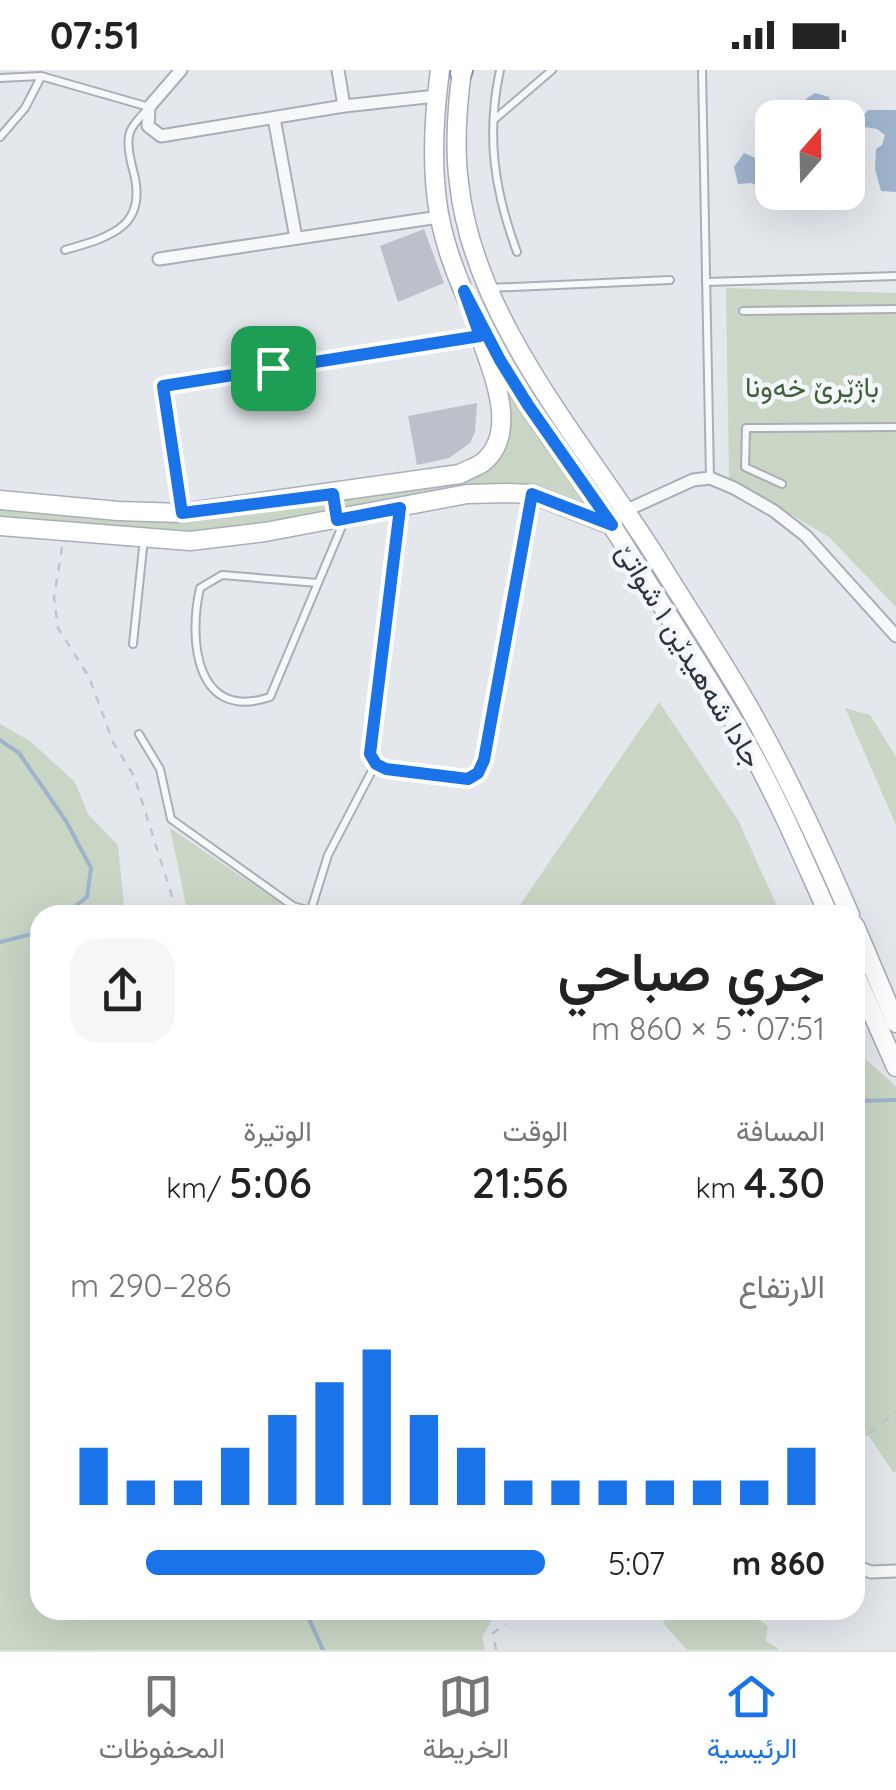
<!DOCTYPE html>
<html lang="ar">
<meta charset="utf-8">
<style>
:root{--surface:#fff;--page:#f6f6f6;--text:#222;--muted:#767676;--line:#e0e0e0;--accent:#1a73e8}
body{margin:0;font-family:Quicksand,Vazirmatn,sans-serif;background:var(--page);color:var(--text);direction:rtl;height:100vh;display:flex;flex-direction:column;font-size:38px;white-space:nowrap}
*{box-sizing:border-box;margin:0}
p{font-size:32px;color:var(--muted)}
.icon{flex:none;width:55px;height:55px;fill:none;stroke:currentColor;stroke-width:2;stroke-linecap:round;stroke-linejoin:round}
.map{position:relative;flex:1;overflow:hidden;direction:ltr}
.details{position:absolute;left:30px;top:835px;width:835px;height:715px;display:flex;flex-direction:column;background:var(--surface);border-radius:30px;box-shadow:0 10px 40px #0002;direction:rtl}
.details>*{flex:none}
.needle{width:65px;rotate:20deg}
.buttons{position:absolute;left:755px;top:30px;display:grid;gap:20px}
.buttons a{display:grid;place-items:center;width:110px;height:110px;border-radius:20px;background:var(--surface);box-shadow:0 10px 40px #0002;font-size:50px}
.pin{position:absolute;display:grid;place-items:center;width:85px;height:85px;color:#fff;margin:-42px;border-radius:20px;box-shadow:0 5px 15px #0006}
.round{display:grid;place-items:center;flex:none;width:105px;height:105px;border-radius:30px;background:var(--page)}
.head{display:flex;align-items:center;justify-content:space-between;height:170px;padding:0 40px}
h1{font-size:55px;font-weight:600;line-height:75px}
.metrics{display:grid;grid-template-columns:repeat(3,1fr);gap:15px;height:170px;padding:10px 40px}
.metrics div{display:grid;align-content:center}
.metrics b{font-size:42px;font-weight:600}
.metrics small{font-size:28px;font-weight:400}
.metrics p{font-size:28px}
.chart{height:280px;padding:20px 40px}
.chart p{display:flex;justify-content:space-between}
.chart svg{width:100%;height:180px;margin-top:10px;stroke:var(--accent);stroke-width:6}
ul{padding:0 40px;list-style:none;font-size:32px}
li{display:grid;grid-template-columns:160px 120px 1fr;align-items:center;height:75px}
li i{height:25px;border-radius:12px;background:var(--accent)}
.status{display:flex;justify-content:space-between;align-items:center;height:70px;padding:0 50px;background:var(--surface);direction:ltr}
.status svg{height:28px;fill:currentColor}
.menu{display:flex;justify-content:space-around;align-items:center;height:140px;border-top:2px solid var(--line);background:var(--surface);font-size:28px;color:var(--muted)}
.menu a{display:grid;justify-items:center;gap:5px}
.menu .on{color:var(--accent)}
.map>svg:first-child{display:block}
.green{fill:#c9d6c5}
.water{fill:#9fb4cc}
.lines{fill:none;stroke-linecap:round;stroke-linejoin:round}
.stream{stroke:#9fb4cc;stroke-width:4}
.building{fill:#bbc0ca}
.lane-casing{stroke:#a9aeb7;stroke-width:10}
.street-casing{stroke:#a9aeb7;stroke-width:15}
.secondary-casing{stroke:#a9aeb7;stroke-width:21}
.primary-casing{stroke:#a3abb8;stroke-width:21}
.highway-casing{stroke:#8b94a3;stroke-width:24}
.path{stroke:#c2c5cb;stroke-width:2.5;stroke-dasharray:8 8;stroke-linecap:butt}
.lane{stroke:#f7f8fa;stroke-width:6}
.street{stroke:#f7f8fa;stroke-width:11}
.secondary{stroke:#fff;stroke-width:18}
.primary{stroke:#fff;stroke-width:18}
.highway{stroke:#fff;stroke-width:20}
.route-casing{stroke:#fff;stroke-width:20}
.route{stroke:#1a73e8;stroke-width:12}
.labels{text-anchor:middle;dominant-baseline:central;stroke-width:9;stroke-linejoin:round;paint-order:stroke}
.park-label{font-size:28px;fill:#3f6138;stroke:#f4f6f9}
.street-label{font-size:28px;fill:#2b3445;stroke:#f4f6f9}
</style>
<div class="status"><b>07:51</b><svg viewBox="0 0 49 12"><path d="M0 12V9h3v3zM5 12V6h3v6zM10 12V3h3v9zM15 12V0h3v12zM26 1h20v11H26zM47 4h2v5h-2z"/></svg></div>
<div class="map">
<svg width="896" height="1580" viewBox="0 0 896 1580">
<rect width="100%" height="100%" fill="#e4e7ec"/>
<g class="green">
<polygon points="726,218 896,223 896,537 829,467 729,408"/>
<polygon points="480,266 611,455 507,423 190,471 0,456 0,430 182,443 460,404 498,372"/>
<polygon points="659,632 738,750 781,845 513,845"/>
<polygon points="845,638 870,645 896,687 896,755"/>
<polygon points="0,654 30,671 75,712 88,744 118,775 125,845 40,845 40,1540 498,1540 482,1567 485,1580 0,1580"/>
<polygon points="170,758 298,845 188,845"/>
<polygon points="855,980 896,1016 896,1402 893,1402 869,1366 855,1367"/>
<polygon points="673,1540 683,1540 702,1550 713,1540 745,1540 768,1556 766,1571 780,1580 687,1580 663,1553"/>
</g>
<g class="water">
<polygon points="815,23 829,27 831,47 806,47 806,29"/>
<polygon points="868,40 896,40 896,122 881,121 875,99 876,79 882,75 885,65 877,59 865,57 862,48"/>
<polygon points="744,83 758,89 762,104 772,110 772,119 769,121 751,113 738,114 734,97"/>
</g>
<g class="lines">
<g class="stream">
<polyline points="0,670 19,683 66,751 91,798 87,827 64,845"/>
<polyline points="0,872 40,862"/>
<polyline points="855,1031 896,1030"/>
<polyline points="305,1540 323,1580"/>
</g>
</g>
<g class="building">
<polygon points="424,159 444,213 398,232 380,176"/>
<polygon points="477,333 475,362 470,373 449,388 417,395 408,346"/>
</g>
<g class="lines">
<g class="lane-casing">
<g id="lane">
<path d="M500,0C486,65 494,120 517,182"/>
<polyline points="702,0 710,408"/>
<path d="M0,8L41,6L149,37C144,44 133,53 130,62C126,73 130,89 133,100C149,157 110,167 65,180"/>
<polyline points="496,48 552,0"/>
<polyline points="0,67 25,38 41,7"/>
<polyline points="706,212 896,206"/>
<polyline points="489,218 670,210"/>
<polyline points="743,241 896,239"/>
<polyline points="782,414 745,397 746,358 896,357"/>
<path d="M318,513L222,505L200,518C188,571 196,652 270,627L345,449"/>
<polyline points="133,574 144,468"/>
<polyline points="139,664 160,699 171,749 293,836 310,841"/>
<polyline points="310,843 328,785 375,695"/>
</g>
</g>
<g class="street-casing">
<g id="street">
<polyline points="181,0 149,37 148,56 161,66 344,36 436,26"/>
<polyline points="338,0 344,36"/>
<polyline points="274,48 296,168"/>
<polyline points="159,189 439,147"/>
<polyline points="400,439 370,684 375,694 386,699 468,709 478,703 485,690 532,424"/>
<polyline points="627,440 693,410 710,408 734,418 774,441 806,466 896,566"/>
<polyline points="182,443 163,316 480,266"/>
<polyline points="855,1496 871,1502 896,1501"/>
</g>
</g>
<g class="secondary-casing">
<g id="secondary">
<path d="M0,430L118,441L182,443L460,404C467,400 476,397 482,393C521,363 491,300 479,263"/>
<polyline points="0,456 190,471 265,462 467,424 507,423 532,424 611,455"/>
</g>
</g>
<g class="primary-casing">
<g id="primary">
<path d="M440,0C434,45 431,99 439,144C462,266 559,371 623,473C664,540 708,606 747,674C778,728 803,788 829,845"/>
<path d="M462,0C457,37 454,76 459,113C474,253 588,377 659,492C688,539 719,586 747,634C786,702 819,773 850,845"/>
<polyline points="855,856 896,953"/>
<polyline points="855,904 896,997"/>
</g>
</g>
<g class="highway-casing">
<polyline id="highway" points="461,3 462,0"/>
</g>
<g class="path">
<polyline points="62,477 54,528 58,558 89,607 113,672 134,706 178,845"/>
<polyline points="855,1369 871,1362 896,1341"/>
<polyline points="496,1580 493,1563 506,1554"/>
</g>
<use href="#lane" class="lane"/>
<use href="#street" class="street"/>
<use href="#secondary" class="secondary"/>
<use href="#primary" class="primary"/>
<use href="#highway" class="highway"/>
</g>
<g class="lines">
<g class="route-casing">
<polygon id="route" points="464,221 500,290 528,335 612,455 532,424 484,690 478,703 468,709 386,699 376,694 370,684 400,438 337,450 333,424 182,443 163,316 480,266"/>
</g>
<use href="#route" class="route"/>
</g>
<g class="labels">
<g class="park-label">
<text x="812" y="316">باژێرێ خه‌ونا</text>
</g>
<g class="street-label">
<text transform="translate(690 585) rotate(59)">جادا شەهیدێن ١ شواتێ</text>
</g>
</g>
</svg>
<div class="buttons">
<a><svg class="needle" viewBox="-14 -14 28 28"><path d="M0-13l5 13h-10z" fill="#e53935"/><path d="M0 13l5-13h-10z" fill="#767676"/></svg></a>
</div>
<div class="pin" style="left:273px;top:298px;background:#1e9e55"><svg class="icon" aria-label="arrive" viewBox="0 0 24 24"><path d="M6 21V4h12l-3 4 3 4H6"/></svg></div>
<section class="details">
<div class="head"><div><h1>جري صباحي</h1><p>07:51 · 5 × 860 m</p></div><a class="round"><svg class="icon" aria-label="share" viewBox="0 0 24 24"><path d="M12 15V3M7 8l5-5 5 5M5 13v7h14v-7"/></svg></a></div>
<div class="metrics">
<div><p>المسافة</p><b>4.30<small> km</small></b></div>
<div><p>الوقت</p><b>21:56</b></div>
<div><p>الوتيرة</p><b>5:06<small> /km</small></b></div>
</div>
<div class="chart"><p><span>الارتفاع</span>286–290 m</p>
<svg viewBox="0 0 160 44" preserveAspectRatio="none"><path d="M5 44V30M15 44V38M25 44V38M35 44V30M45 44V22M55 44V14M65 44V6M75 44V22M85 44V30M95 44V38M105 44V38M115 44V38M125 44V38M135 44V38M145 44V38M155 44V30"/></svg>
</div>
<ul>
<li><b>860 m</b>5:07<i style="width:84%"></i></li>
</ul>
</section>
</div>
<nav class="menu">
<a class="on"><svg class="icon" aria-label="home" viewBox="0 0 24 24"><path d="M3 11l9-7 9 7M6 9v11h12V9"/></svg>الرئيسية</a>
<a><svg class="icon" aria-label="map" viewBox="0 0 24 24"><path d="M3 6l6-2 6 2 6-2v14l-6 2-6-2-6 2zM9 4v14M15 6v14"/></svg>الخريطة</a>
<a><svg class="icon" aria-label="saved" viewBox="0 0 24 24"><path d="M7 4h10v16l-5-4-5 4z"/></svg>المحفوظات</a>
</nav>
